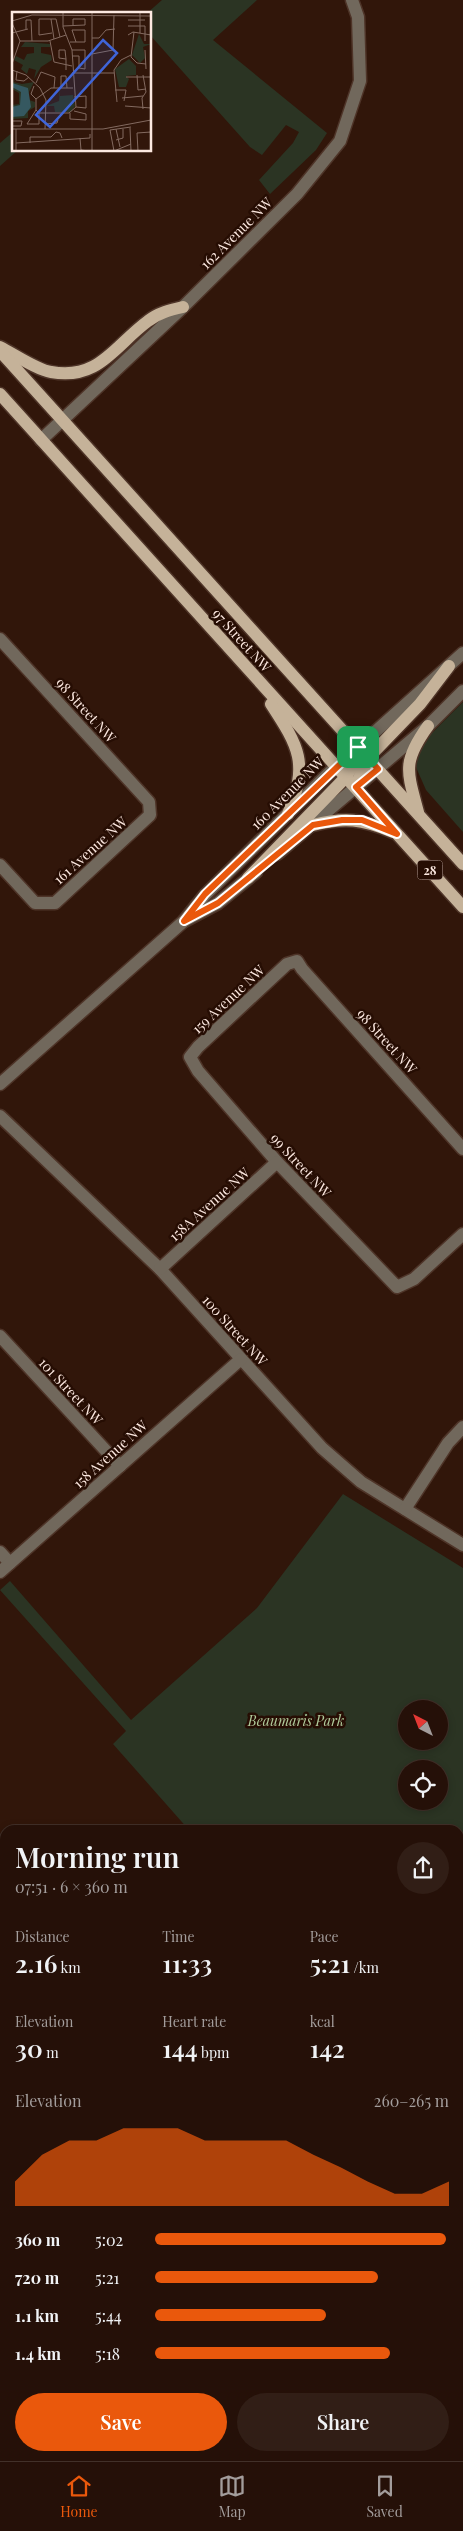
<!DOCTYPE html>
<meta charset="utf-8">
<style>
:root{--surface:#251008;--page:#311e16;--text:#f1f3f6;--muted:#a39d9c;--line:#423029;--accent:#ea580c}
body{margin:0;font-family:"Playfair Display",serif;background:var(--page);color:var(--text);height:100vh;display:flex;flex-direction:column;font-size:19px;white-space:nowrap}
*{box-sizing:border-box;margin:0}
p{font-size:16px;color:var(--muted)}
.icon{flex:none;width:28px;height:28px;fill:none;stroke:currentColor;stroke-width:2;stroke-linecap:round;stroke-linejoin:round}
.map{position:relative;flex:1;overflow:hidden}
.panel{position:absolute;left:0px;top:1825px;width:464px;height:636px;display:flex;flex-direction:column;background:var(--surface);border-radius:15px 15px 0 0;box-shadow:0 2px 8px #0003,0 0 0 1px var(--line)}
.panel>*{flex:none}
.needle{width:32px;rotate:318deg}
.fabs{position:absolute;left:398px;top:1700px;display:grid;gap:10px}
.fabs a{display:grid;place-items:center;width:50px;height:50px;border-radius:50%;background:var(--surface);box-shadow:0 2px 8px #0003,0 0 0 1px var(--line);font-size:25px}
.pin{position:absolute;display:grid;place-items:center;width:42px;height:42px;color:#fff;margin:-21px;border-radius:10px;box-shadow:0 2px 8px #0006}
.round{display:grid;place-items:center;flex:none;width:52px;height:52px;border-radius:26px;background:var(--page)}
.headline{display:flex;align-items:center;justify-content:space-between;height:85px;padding:0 15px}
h1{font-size:28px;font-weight:600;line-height:38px}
.stats{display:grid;grid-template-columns:repeat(3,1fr);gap:8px;height:85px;padding:5px 15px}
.stats div{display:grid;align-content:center}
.stats b{font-size:25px;font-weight:600}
.stats small{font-size:14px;font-weight:400}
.stats p{font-size:14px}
.chart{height:140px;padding:10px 15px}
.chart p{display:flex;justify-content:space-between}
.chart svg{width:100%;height:90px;margin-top:5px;fill:var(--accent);opacity:.7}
.button{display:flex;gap:10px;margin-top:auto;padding:10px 15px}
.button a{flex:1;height:58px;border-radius:30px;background:var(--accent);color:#fff;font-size:20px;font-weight:600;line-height:58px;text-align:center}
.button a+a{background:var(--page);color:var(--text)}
ul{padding:0 15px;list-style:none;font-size:16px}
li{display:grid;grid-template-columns:80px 60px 1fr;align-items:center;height:38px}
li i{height:12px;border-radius:6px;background:var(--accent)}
.tab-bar{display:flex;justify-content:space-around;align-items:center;height:70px;border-top:1px solid var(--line);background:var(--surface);font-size:14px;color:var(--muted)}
.tab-bar a{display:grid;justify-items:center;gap:2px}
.tab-bar .on{color:var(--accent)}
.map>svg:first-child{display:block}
.green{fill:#2b3423;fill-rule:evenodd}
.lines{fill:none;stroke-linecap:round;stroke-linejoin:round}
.minor-casing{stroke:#4e3428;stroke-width:15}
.major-casing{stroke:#4e3428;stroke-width:15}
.minor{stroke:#71685c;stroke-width:12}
.major{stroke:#c5b299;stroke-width:12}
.route-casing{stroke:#fff;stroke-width:10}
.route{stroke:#ea580c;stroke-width:6}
.labels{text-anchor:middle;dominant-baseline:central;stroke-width:5;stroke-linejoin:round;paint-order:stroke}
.shield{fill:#260d03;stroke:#bca79e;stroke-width:1}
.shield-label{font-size:12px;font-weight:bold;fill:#fde9e1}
.street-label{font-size:14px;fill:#fde9e1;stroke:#260d03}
.park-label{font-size:14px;font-style:italic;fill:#b0cb9b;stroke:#260d03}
.inset-road{fill:none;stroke:#836a60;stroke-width:1}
.view{fill:#3f65d9;fill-opacity:0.15;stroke:#3f65d9;stroke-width:2.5}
.inset-edge{fill:none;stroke:#fde9e1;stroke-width:2.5}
</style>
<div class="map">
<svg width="463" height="2461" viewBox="0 0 463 2461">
<rect width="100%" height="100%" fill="#31160a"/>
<g class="green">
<polygon points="162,0 257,0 213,40 327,133 316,150 270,194 259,180 293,143 299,132 286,125 262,155 250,147 150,35 150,14 146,14"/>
<polygon points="14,131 14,150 18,150 0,166 0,143"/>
<polygon points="463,702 463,832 426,790 415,765 422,743"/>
<path d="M343,1494L463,1568V1971L459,1974V1830H189L113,1744L126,1731L0,1590L10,1581L131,1720L257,1608ZM406,1709H439V1741H406ZM406,1769H439V1801H406Z"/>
<polygon points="0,2115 5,2122 5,2177 0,2181"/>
</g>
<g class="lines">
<g class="minor-casing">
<g id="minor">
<polyline points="41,440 183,307 297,194 340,141 360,81 358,17 352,0"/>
<polyline points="0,639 149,802 150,815 55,903 35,903 0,865"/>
<polyline points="277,854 428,726 463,691"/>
<polyline points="184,921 218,903 256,872"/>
<polyline points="0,1084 184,921 205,895 327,775 463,653"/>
<polyline points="0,1116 160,1269 322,1448 361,1482 463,1545"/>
<polyline points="463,1149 302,969 297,961 287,964 198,1047 190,1057 198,1071 277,1162 397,1287 414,1279 463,1234"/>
<polyline points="160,1269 277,1162"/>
<polyline points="0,1336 120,1466"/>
<polyline points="405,1509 448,1443 463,1427"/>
<polyline points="0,1552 10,1563"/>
<polyline points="0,1572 241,1359"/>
<polyline points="459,2000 463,1996"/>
<polyline points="0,2011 5,2003"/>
<polyline points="0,2092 5,2098"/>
<polyline points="459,2335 463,2330"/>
<polyline points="0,2381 5,2380"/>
<polyline points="99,2456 103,2461"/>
<polyline points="302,2456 306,2461"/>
<polyline points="343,2461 348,2456"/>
</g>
</g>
<g class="major-casing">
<g id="major">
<path d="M0,347C14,354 37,370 51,372C99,381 115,345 148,321C158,313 170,310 183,307"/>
<polyline points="0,351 463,864"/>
<polyline points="0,394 463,907"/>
<path d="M271,704C299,747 309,763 288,814"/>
<polyline points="355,787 368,758 420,704 449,666"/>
<path d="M418,812C407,771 402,762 428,726"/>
<path d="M313,825C345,817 362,819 393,832"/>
<polyline points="248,878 346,777 359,755 358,747"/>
</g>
</g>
<use href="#minor" class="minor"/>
<use href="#major" class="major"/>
</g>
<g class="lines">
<g class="route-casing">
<polygon id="route" points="358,747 378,769 356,787 397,834 362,820 342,820 313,825 218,903 184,921 205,894"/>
</g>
<use href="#route" class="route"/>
</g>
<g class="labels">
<rect class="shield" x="417.5" y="860.5" width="25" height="19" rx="4"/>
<g class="shield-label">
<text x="430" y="870">28</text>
</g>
<g class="street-label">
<text transform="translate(236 233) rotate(-45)">162 Avenue NW</text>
<text transform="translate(242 640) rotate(48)">97 Street NW</text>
<text transform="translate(86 710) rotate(48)">98 Street NW</text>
<text transform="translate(287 793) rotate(-45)">160 Avenue NW</text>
<text transform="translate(90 850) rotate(-42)">161 Avenue NW</text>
<text transform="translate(228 999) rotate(-43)">159 Avenue NW</text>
<text transform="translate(387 1041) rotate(48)">98 Street NW</text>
<text transform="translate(301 1165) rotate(47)">99 Street NW</text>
<text transform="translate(209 1204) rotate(-42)">158A Avenue NW</text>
<text transform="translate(235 1330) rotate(48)">100 Street NW</text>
<text transform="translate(71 1391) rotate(47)">101 Street NW</text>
<text transform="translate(110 1454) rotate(-42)">158 Avenue NW</text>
</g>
<g class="park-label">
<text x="296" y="1720">Beaumaris Park</text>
</g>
</g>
<g transform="translate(12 12)">
<rect width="139" height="139" fill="#31160a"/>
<path d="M127,22L132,32H139L131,35L133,46L128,51L120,43ZM13,30L38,32V35H29V41L39,43L40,48L29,55L22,67L24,58L17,56L15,62L9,57L11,53L2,48L4,44L12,48L15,42L22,41V35H9ZM117,47L124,54V63L114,64L117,67L114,75H107L103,57ZM3,68L1,70L10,72L22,70L16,82L17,88L23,90V95L16,99V106L0,107V93L7,92V81L0,77V69ZM48,76V84L61,83L63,94L59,100H43L42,94H34L47,89Z" fill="#2b3423"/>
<path d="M0,71L16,76L19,95L12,104L0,105V95L8,93L9,80L0,75Z" fill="#355860"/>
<path class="inset-road" d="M80,1V139M39,7L42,27M116,8H133M0,9L20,3L139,4M0,11L8,29L0,52M51,14L73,13V7H61V13M116,14H133V29M14,17V8H19L20,29M122,20L119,45L125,51L134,52M0,21L16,17M40,21L27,23V7H44L48,25M128,21V0M116,23L121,20L139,23M80,26H87L94,18L103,17M8,29H36L54,23M38,29L42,50L60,54M58,30H73V18H60L64,30M60,38H73V57L67,56V44H60M133,38L134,57M80,42L101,38L102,3M54,47L47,46V38H53L54,47V58M0,58L14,63L28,76L34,88L33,117M5,59L4,68L12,69L17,65M60,61H102M125,63L126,78L134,77M131,63L134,80L130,86L131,97M114,65H139M24,71L29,60L43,65L42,76M22,74L19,82L24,87V98M49,76V64H54L55,76M103,78H114L112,89M62,85L74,84V96L64,95M110,86L131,84M24,87L39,76H61M105,90L102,58L109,48L119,43M113,94L139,96M24,98L27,101H57L64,95L60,38L51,15V0M24,98L15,112H27V101M58,101V107L74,108V102L62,99M0,109H10L9,114H0M33,112L45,111L46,108M118,116L119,139M0,117H91L139,108M104,117L108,135M68,126L69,138L77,139M104,128L111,126V117M4,131L78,126V122M18,131V125H39L44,120L48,121L50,126M4,139V117M102,139L98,118L119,115M102,139L119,132M126,139L125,121L139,120"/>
<path class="view" d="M91,28L105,41L38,115L24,103Z"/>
<rect width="139" height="139" class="inset-edge"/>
</g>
</svg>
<div class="fabs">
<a><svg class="needle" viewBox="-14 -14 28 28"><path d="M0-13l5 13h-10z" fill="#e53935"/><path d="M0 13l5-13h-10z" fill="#a39d9c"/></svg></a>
<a><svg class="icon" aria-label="locate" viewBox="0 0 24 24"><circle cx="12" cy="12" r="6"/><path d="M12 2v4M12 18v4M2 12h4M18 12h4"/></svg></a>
</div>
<div class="pin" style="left:358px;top:747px;background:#1e9e55"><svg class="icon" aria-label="arrive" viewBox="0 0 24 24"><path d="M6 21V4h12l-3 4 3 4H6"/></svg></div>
<section class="panel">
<div class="headline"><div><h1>Morning run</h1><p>07:51 · 6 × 360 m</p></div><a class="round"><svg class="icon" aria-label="share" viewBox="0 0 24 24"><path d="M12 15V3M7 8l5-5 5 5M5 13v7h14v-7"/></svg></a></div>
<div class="stats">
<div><p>Distance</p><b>2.16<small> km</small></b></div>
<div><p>Time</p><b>11:33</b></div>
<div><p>Pace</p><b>5:21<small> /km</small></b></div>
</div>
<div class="stats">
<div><p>Elevation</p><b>30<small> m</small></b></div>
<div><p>Heart rate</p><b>144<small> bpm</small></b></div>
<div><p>kcal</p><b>142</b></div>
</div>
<div class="chart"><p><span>Elevation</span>260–265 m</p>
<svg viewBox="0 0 160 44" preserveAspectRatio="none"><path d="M0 44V32L10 19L20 12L30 12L40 6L50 6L60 6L70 12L80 12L90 12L100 12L110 19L120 25L130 32L140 38L150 38L160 32V44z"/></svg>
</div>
<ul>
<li><b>360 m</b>5:02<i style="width:99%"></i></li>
<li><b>720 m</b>5:21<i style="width:76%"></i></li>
<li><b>1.1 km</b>5:44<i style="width:58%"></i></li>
<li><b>1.4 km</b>5:18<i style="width:80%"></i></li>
</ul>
<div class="button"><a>Save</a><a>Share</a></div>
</section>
</div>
<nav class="tab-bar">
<a class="on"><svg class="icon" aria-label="home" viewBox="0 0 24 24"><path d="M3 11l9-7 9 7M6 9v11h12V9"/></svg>Home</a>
<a><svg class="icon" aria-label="map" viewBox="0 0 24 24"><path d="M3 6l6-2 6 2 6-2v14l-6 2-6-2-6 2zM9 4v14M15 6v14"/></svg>Map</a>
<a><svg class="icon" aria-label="saved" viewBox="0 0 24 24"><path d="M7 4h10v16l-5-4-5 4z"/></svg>Saved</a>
</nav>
